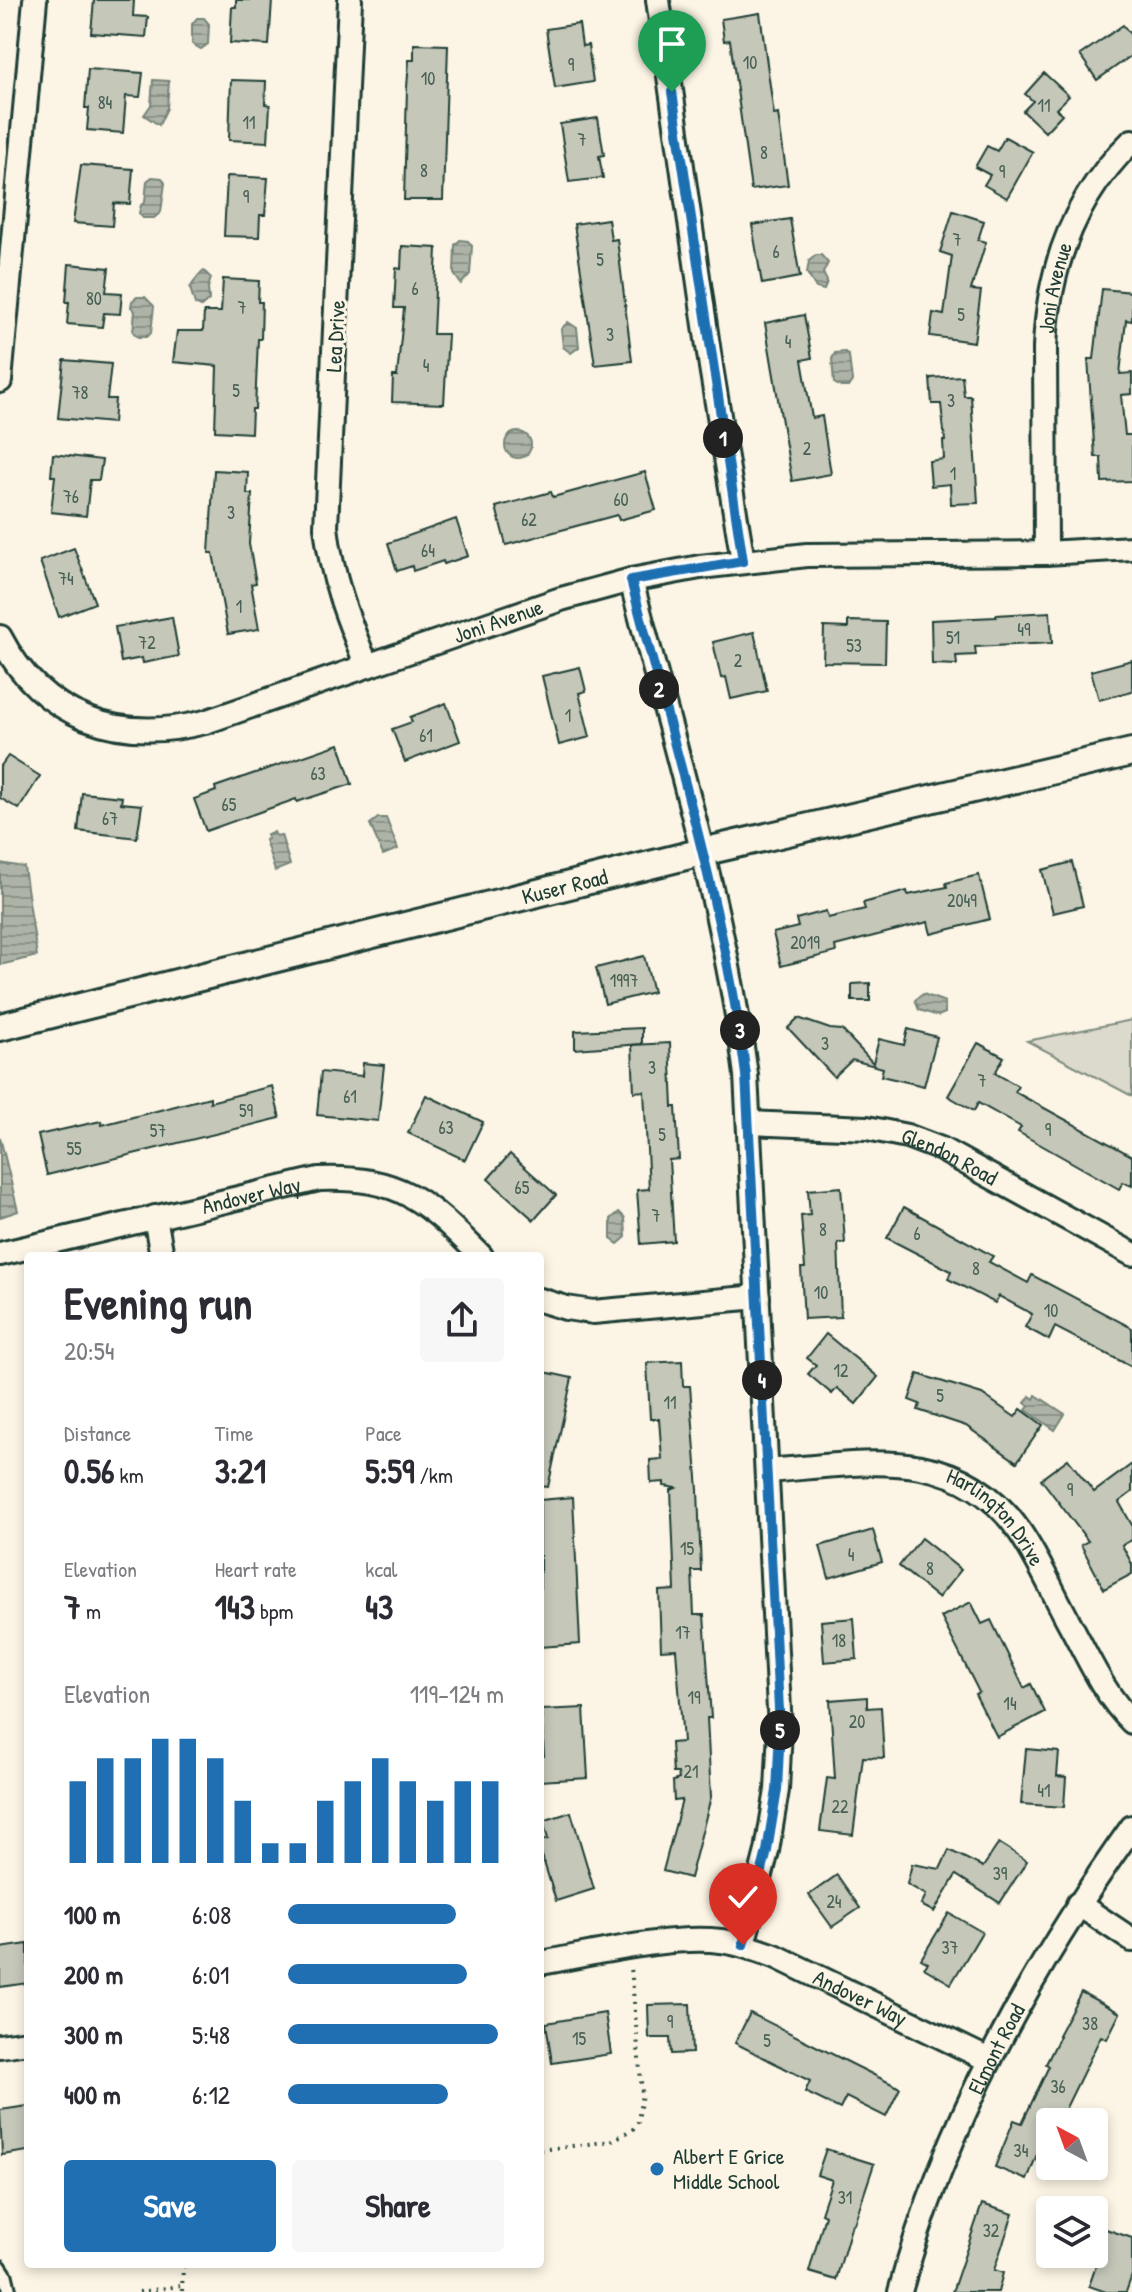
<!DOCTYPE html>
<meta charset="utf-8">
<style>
:root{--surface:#fff;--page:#f7f7f7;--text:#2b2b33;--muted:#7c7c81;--accent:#1f6fb2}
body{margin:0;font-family:"Patrick Hand",sans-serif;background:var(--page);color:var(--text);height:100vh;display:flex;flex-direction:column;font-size:30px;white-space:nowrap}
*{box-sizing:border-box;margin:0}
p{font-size:26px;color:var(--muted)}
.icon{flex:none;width:44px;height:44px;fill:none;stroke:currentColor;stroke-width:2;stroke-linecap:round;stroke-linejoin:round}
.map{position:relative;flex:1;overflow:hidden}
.drawer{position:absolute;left:24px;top:1252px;width:520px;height:1016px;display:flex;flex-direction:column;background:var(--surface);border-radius:8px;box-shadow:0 4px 12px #0003}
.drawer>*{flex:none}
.needle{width:52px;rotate:319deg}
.controls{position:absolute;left:1036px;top:2108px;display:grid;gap:16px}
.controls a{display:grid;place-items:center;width:72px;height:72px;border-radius:8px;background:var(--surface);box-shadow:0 4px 12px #0003;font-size:40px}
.pin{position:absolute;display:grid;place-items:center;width:68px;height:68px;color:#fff;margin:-82px -34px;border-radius:50% 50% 50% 0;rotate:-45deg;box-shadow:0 0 8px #0007}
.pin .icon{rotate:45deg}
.km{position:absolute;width:40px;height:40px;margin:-20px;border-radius:50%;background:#222;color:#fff;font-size:22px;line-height:40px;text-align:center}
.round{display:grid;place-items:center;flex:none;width:84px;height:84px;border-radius:8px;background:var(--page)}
.overview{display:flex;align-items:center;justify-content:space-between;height:136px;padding:0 40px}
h1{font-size:44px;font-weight:800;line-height:60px}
.figures{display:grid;grid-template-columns:repeat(3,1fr);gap:12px;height:136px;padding:8px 40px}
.figures div{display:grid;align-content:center}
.figures b{font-size:34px;font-weight:800}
.figures small{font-size:22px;font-weight:400}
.figures p{font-size:22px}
.chart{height:224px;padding:16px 40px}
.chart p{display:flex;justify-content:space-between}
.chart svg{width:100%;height:144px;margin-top:8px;stroke:var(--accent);stroke-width:6}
.button{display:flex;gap:16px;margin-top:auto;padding:16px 40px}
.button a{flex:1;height:92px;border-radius:8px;background:var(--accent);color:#fff;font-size:32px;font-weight:800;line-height:92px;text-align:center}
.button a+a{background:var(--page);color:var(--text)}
ul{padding:0 40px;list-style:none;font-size:26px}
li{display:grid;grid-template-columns:128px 96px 1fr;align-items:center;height:60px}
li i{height:20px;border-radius:10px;background:var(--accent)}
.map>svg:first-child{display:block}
.green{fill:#dcdacc;stroke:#7e8c80;stroke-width:2}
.water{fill:url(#water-rules);stroke:#758479;stroke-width:2}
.building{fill:#c5c7b9;stroke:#1f3d34;stroke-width:2}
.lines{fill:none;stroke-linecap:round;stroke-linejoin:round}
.service-casing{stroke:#1f3d34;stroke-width:17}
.minor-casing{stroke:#1f3d34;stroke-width:28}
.tertiary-casing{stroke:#1f3d34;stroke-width:32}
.path{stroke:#1f3d34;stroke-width:4;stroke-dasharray:2 6;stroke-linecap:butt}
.service{stroke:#fcf5e5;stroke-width:11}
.minor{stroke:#fcf5e5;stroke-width:22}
.tertiary{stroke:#fcf5e5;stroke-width:26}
.route-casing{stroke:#fff;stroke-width:16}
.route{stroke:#1f6fb2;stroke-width:10}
.poi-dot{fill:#1f6fb2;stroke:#fcf5e5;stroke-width:3}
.labels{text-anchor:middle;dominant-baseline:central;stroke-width:6;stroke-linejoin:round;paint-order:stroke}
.number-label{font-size:18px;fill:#486055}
.street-label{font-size:22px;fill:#1f3d34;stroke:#fcf5e5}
.poi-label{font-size:22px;fill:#1f3d34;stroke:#fcf5e5;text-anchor:start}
</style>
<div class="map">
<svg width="1132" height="2292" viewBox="0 0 1132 2292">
<defs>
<pattern id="water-rules" width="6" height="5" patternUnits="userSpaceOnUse" patternTransform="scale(2)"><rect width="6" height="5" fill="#aeb3a7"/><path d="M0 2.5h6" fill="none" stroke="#8d9389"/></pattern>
</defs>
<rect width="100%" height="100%" fill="#fcf5e5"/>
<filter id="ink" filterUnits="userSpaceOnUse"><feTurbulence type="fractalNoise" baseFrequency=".0125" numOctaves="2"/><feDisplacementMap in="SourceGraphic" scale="16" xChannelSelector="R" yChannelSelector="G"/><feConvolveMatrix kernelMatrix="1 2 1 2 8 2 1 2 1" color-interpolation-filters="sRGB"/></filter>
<g filter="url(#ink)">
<polygon class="green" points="1132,1020 1132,1096 1027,1041"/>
<g class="water">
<polygon points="197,18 204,18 209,24 208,44 201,49 192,44 192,24"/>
<polygon points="153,80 169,81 167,108 159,125 144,115 151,105"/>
<polygon points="152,177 162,178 165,183 161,212 154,218 143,218 139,213 141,205 145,202 147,181"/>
<polygon points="460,240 468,241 472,246 470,274 461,284 454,274 455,245"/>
<polygon points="816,255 821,255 828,263 823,273 827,281 824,290 816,288 807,273 809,261"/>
<polygon points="204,271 211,278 208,288 209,300 201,307 195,304 190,288 198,276"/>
<polygon points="137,297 145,297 154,306 151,333 146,337 138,337 133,332 135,311 131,307 132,301"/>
<polygon points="568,322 577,328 579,347 571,353 563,347 561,329"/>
<polygon points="845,352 849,356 852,381 848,387 841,387 834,383 832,359 835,353"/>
<circle cx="518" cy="445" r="13"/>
<polygon points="378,818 386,818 398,849 383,855 370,824"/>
<polygon points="274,832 276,836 281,835 290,865 275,871 265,840 268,839 267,835"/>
<polygon points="0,863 24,867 37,956 0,965"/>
<polygon points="923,994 945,1002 945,1013 938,1016 919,1010 915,1000"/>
<polygon points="0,1137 18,1211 0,1217"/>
<polygon points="619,1212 625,1218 626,1237 618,1244 611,1239 611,1219"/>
<polygon points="1036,1395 1065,1414 1055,1430 1026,1410 1029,1406 1025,1403 1030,1396 1034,1399"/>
</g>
<g class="building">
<polygon points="94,0 134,0 133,16 148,17 146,37 91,33"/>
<polygon points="236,0 272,0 269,45 230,43 232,7 236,7"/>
<polygon points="760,13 774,115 778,114 788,185 751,190 730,40 724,41 721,19"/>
<polygon points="579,24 582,46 588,45 593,82 555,88 546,29"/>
<polygon points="1123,25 1132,37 1132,55 1097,80 1080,55"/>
<polygon points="414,44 448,45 443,200 404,200 407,88 409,60 414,60"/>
<polygon points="88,69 143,73 140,97 126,96 123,133 87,130 89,108 85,108"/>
<polygon points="1044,73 1069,96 1056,109 1062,114 1045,132 1023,111 1033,101 1025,94"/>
<polygon points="231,80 266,81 265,104 270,105 268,142 229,140"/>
<polygon points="598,118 604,155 599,156 603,178 569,182 560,124"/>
<polygon points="1005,137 1033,152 1007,198 984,185 990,175 975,167 987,146 997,151"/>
<polygon points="81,165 133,169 130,204 114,203 112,226 73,223"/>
<polygon points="227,176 268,178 265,215 260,215 259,237 224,236"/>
<polygon points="953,211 984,221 978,240 986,242 971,290 981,291 974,342 930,336 933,313 944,315 952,256 940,252"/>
<polygon points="608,219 611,240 617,239 632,361 595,365 574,224"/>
<polygon points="790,219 800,277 762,284 752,225"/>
<polygon points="402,246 437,248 433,334 448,334 444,404 392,402 393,376 397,376 404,308 394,308 396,268 401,269"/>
<polygon points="69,264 109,268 106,292 122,293 120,314 104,313 102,327 67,324 69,302 66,302"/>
<polygon points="223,279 259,281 258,302 262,302 261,339 258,339 255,409 252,409 251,433 215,431 217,366 173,362 177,331 203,331 204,312 221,312"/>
<polygon points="1102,289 1132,292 1132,321 1126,320 1120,374 1132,373 1132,394 1121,395 1125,435 1132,435 1132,481 1102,482 1101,457 1095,457 1088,359 1094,359"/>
<polygon points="804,315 812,358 802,360 812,418 822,416 831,474 792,481 765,323"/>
<polygon points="64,360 111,364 107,399 115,399 113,423 58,418"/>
<polygon points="962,376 964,396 971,396 978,503 951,504 950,484 931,486 929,461 944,459 943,441 945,441 941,404 932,404 930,378"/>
<polygon points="53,454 102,460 99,480 90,480 86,516 51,512 55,476 51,476"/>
<polygon points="214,470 248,472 247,494 252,494 249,544 256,583 251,584 259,629 228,634 213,553 209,553"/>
<polygon points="645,472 656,510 619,520 617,515 506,545 496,507 551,492 553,497"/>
<polygon points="456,519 468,556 444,564 443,561 413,571 412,566 397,571 388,543"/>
<polygon points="74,548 95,603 59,617 40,561"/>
<polygon points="1050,612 1052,643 975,647 976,655 956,656 957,665 932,664 931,620 996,617 996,615"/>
<polygon points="172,617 179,656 143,663 142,658 121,662 115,627"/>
<polygon points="848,621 886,622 885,663 823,662 824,627 848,628"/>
<polygon points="754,632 767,691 731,699 726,677 721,678 713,642"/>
<polygon points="1132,660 1132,691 1099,700 1091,671"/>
<polygon points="580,667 586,691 579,693 590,737 559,745 542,676"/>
<polygon points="446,703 460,741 405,762 392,729 412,722 410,717"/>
<polygon points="339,744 352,784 297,802 296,799 206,831 194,799 216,791 215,787"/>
<polygon points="8,756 40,776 19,809 0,798 0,767"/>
<polygon points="82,793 122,797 121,803 142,805 137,838 78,831"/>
<polygon points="1072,862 1083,906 1053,913 1042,870"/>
<polygon points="979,875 990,919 931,934 928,922 835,946 836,952 781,966 773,933 798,927 796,919 826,911 828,918 865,909 863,903 907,891 908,895 947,887 946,883"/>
<polygon points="644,956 653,992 605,1004 596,968"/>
<polygon points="870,983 870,1001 852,1001 852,984"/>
<polygon points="798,1018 830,1029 842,1030 873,1063 879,1039 904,1045 908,1029 937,1037 924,1086 881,1076 883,1068 852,1060 834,1077 788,1028"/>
<polygon points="642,1028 642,1044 575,1049 575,1031"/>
<polygon points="670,1043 673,1107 676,1107 679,1159 669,1160 674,1241 641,1244 637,1190 649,1189 644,1091 634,1092 632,1045"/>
<polygon points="978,1043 1004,1057 995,1073 1018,1086 1015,1092 1132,1156 1132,1186 1123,1182 1119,1189 1018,1132 1021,1127 978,1103 974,1111 948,1096"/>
<polygon points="363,1063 384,1065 378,1121 317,1115 321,1072 362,1076"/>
<polygon points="272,1086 280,1118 47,1175 38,1135 101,1121 102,1125 210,1097 210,1102"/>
<polygon points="426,1095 483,1122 465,1160 408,1133"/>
<polygon points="510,1154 556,1195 534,1220 488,1179"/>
<polygon points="841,1187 845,1243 838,1243 841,1317 804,1319 801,1268 805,1268 801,1216 810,1215 808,1190"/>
<polygon points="904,1207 993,1256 989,1262 1028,1283 1032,1275 1132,1328 1132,1367 1055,1327 1049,1340 1025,1327 1032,1314 999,1296 995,1303 948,1279 951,1271 887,1238"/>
<polygon points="826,1334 878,1377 856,1404 837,1388 832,1394 808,1374 816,1365 807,1358"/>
<polygon points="682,1361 683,1386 690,1386 698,1490 701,1571 692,1571 694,1615 704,1615 711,1718 707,1718 711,1797 690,1878 663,1871 682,1800 674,1801 673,1781 679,1779 678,1773 673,1773 671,1743 683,1742 676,1649 661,1650 659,1591 675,1590 671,1490 676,1488 664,1486 664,1482 651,1483 650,1460 662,1459 659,1419 650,1419 647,1363"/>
<polygon points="540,1371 572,1378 548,1487 540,1486"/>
<polygon points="918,1374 982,1394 1015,1417 1021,1409 1043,1425 1017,1462 966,1426 918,1410 920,1404 909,1400"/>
<polygon points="1068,1459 1094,1492 1132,1464 1132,1492 1119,1502 1132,1525 1132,1540 1122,1545 1132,1564 1132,1574 1104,1589 1081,1545 1088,1541 1041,1479"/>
<polygon points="573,1497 580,1644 540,1647 540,1500"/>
<polygon points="873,1530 882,1562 829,1578 820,1546"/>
<polygon points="921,1538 961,1570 938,1598 899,1566"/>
<polygon points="971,1602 982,1624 991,1620 1024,1688 1031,1684 1045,1712 997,1737 975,1694 979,1692 941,1617"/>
<polygon points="854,1618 857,1659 824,1662 821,1621"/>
<polygon points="867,1697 867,1708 881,1707 884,1758 863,1757 853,1835 820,1831 827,1778 835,1779 830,1700"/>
<polygon points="584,1708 588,1778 540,1781 540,1756 544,1756 541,1710"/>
<polygon points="1026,1749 1059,1752 1057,1776 1066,1777 1064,1807 1021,1804"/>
<polygon points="571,1812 594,1889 556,1901 540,1849 540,1841 548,1839 543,1821"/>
<polygon points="999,1843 1027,1861 1000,1903 956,1875 934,1912 921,1905 926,1895 907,1884 912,1864 940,1869 949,1850 983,1867"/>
<polygon points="837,1875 860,1908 832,1927 809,1895"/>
<polygon points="949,1913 982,1932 951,1984 924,1968 928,1963 921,1959"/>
<polygon points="28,1944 28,1983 0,1987 0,1948"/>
<polygon points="1081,1992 1120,2013 1107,2039 1101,2036 1060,2120 1052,2116 1027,2180 995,2167 1014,2120 1022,2123 1049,2066 1046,2064 1060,2036 1058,2035"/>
<polygon points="690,2004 692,2053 671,2054 670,2038 649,2038 648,2005"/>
<polygon points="605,2013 611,2054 552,2063 546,2023"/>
<polygon points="750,2013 900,2088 886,2117 846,2097 840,2109 805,2092 810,2081 735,2043"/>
<polygon points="28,2106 28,2151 2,2155 0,2110"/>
<polygon points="826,2149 874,2164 854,2224 852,2224 836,2280 809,2272 825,2215 821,2213 832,2180 817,2175"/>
<polygon points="982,2204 1013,2214 994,2270 1003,2273 998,2292 952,2292"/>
<polygon points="1094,2225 1132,2238 1132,2275 1126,2292 1106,2292 1089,2286 1101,2252 1094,2250"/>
</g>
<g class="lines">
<g class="service-casing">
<polyline id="service" points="0,2266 6,2275 10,2292"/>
</g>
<g class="minor-casing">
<g id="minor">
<path d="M350,0L326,527C332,580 347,617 367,666"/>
<polyline points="658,0 711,367 743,561"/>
<polyline points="0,381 35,0"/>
<path id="s1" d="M1046,553L1045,348C1048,268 1074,197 1132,141"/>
<path d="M631,580C673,743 724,907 746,1075L780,1729L777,1790L767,1851L743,1945"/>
<path id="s2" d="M0,637C42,718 119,744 205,722L561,599L631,580L700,567L807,555L1046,553L1132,548"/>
<path id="s3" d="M749,1123L867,1128L907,1136L941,1149L1132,1254"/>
<polyline points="155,1217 162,1256"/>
<path id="s4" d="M0,1254L319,1179C401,1176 426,1201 481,1256"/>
<polyline points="540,1300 566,1308 593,1312 758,1297"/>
<path id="s5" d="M767,1471C860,1464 958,1441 1020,1532C1039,1560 1053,1593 1070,1624C1088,1657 1104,1695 1132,1722"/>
<polyline points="1078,1904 1132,1940"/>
<path id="s6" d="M540,1963C593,1954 669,1935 721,1941C740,1943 757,1950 775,1956L989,2060"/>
<polyline points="0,2046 28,2042"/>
<path id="s7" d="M900,2292C945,2123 1032,1968 1132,1827"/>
</g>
</g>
<g class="tertiary-casing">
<g id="tertiary">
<path id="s8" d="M0,1027L702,852L1132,752"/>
</g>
</g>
<g class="path">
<polyline points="540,2150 611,2141 633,2129 638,2122 642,2093 631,1967"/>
<polyline points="182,2291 183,2267 186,2264"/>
<polyline points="139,2292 180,2286"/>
</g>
<use href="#service" class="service"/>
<use href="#minor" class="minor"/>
<use href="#tertiary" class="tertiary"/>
</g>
</g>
<g class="lines" filter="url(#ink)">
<g class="route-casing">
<path id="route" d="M672,92L743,561L631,580C673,743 724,907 746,1075L780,1729L777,1790L767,1851L743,1945"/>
</g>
<use href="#route" class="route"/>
</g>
<circle class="poi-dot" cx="657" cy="2169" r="8"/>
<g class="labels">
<g class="number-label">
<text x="750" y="62">10</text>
<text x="571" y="64">9</text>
<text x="428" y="78">10</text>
<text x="105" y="102">84</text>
<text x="1044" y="105">11</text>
<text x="249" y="122">11</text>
<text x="582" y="139">7</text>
<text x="764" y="152">8</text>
<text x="424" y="170">8</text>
<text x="1002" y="171">9</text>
<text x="246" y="196">9</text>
<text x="957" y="239">7</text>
<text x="776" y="251">6</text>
<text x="600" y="259">5</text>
<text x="415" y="288">6</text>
<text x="94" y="298">80</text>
<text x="242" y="307">7</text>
<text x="961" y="314">5</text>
<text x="610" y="334">3</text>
<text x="788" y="341">4</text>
<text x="426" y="365">4</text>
<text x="236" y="390">5</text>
<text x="80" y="392">78</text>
<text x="951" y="400">3</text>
<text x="807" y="448">2</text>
<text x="953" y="473">1</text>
<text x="71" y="496">76</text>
<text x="621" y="499">60</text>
<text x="231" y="512">3</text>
<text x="529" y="519">62</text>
<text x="428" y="550">64</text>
<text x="66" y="578">74</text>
<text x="239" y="606">1</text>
<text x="1024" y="629">49</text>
<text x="953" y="637">51</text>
<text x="147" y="642">72</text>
<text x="854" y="645">53</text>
<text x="738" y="660">2</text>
<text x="568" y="715">1</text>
<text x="426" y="735">61</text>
<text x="318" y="773">63</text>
<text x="229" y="804">65</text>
<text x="110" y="818">67</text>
<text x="962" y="900">2049</text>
<text x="805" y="942">2019</text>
<text x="624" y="980">1997</text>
<text x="825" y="1043">3</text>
<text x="652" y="1067">3</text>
<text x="982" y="1080">7</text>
<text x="350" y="1096">61</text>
<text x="246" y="1110">59</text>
<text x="446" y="1127">63</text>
<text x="1048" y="1129">9</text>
<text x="158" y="1130">57</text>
<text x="662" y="1134">5</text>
<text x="74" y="1148">55</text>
<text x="522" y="1187">65</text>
<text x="656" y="1215">7</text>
<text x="823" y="1229">8</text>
<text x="917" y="1233">6</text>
<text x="976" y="1268">8</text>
<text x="821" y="1292">10</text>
<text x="1051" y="1310">10</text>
<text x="841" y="1370">12</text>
<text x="940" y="1395">5</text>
<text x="670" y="1402">11</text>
<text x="1070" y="1489">9</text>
<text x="687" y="1548">15</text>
<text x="851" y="1554">4</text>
<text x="930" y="1568">8</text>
<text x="683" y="1632">17</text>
<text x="839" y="1640">18</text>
<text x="694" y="1697">19</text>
<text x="1010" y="1703">14</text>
<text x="857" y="1721">20</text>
<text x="691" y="1771">21</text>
<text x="1044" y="1790">41</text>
<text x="840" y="1806">22</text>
<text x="1000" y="1873">39</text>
<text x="834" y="1901">24</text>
<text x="950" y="1947">37</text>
<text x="670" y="2021">9</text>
<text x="1090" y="2023">38</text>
<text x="579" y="2038">15</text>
<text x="767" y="2040">5</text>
<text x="1058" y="2086">36</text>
<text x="1021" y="2150">34</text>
<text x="845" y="2197">31</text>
<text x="991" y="2230">32</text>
</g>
<g class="street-label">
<text stroke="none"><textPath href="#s1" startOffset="266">Joni Avenue</textPath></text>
<text transform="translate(335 336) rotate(-87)">Lea Drive</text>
<text stroke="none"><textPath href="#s2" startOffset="552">Joni Avenue</textPath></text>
<text stroke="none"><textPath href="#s8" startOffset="582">Kuser Road</textPath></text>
<text stroke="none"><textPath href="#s3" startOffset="206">Glendon Road</textPath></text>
<text stroke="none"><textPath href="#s4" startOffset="258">Andover Way</textPath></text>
<text stroke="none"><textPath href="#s5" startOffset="248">Harlington Drive</textPath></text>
<text stroke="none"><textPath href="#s6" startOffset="334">Andover Way</textPath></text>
<text stroke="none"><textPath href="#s7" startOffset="262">Elmont Road</textPath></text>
</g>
<g class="poi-label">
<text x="673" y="2156">Albert E Grice<tspan x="673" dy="25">Middle School</tspan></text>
</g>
</g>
</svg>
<div class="controls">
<a><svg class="needle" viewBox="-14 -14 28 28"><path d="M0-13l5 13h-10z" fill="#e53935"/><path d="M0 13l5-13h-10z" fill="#7c7c81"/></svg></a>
<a><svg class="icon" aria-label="layers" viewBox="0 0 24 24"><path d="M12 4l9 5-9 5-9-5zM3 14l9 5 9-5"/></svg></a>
</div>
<div class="pin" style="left:672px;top:92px;background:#1e9e55"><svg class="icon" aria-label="arrive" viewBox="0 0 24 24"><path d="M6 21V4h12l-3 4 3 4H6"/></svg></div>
<div class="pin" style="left:743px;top:1945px;background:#d93025"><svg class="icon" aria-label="check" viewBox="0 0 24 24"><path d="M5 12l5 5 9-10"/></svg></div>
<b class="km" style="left:723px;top:438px">1</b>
<b class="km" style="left:659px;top:689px">2</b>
<b class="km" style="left:740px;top:1030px">3</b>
<b class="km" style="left:762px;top:1380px">4</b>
<b class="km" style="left:780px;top:1730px">5</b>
<section class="drawer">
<div class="overview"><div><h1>Evening run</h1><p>20:54</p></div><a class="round"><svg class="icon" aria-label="share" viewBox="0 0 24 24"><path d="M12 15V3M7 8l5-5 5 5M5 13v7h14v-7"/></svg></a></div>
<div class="figures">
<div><p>Distance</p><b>0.56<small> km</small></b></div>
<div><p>Time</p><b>3:21</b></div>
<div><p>Pace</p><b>5:59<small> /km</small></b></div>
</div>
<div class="figures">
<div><p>Elevation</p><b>7<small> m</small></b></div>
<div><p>Heart rate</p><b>143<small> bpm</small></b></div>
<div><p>kcal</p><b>43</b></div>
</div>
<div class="chart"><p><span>Elevation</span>119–124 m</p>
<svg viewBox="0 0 160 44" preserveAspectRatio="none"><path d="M5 44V19M15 44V12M25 44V12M35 44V6M45 44V6M55 44V12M65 44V25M75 44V38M85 44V38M95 44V25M105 44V19M115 44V12M125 44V19M135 44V25M145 44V19M155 44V19"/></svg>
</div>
<ul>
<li><b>100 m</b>6:08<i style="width:78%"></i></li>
<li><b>200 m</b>6:01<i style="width:83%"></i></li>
<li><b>300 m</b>5:48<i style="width:97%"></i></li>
<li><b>400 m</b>6:12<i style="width:74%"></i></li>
</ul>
<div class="button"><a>Save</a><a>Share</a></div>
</section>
</div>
